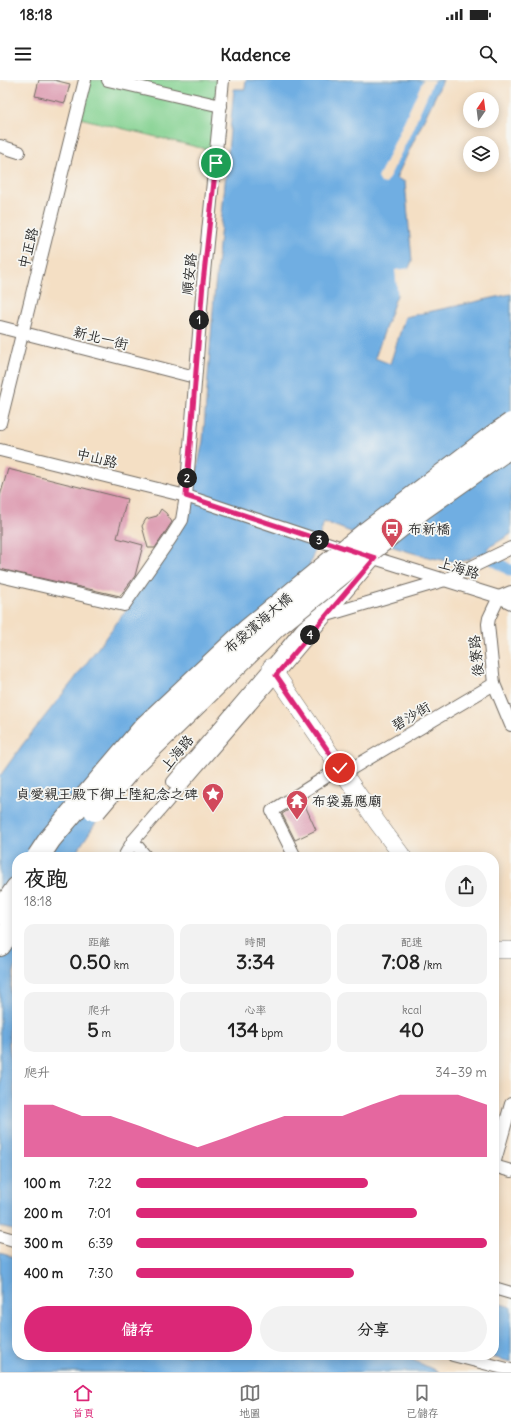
<!DOCTYPE html>
<html lang="zh-TW">
<meta charset="utf-8">
<style>
:root{--surface:#fff;--page:#f2f2f2;--text:#222;--muted:#767676;--line:#e0e0e0;--accent:#db2777}
body{margin:0;font-family:Delius,"LXGW WenKai TC",sans-serif;background:var(--page);color:var(--text);height:100vh;display:flex;flex-direction:column;font-size:15px;white-space:nowrap}
*{box-sizing:border-box;margin:0}
p{font-size:13px;color:var(--muted)}
.icon{flex:none;width:22px;height:22px;fill:none;stroke:currentColor;stroke-width:2;stroke-linecap:round;stroke-linejoin:round}
.map{position:relative;flex:1;overflow:hidden}
.sheet{position:absolute;left:12px;top:772px;width:487px;height:508px;display:flex;flex-direction:column;background:var(--surface);border-radius:16px;box-shadow:0 2px 10px #0003}
.sheet>*{flex:none}
.needle{width:26px;rotate:14deg}
.tools{position:absolute;left:463px;top:12px;display:grid;gap:8px}
.tools a{display:grid;place-items:center;width:36px;height:36px;border-radius:50%;background:var(--surface);box-shadow:0 2px 10px #0003;font-size:20px}
.pin{position:absolute;display:grid;place-items:center;width:34px;height:34px;color:#fff;margin:-17px;border:2px solid #fff;border-radius:50%;box-shadow:0 1px 4px #0007}
.km{position:absolute;width:20px;height:20px;margin:-10px;border-radius:50%;background:#222;color:#fff;font-size:11px;line-height:20px;text-align:center}
.round{display:grid;place-items:center;flex:none;width:42px;height:42px;border-radius:21px;background:var(--page)}
.headline{display:flex;align-items:center;justify-content:space-between;height:68px;padding:0 12px}
h1{font-size:22px;font-weight:700;line-height:30px}
.stats{display:grid;grid-template-columns:repeat(3,1fr);gap:6px;height:68px;padding:4px 12px}
.stats div{display:grid;align-content:center;border-radius:10px;background:var(--page);text-align:center}
.stats b{font-size:20px;font-weight:700}
.stats small{font-size:11px;font-weight:400}
.stats p{font-size:11px}
.chart{height:112px;padding:8px 12px}
.chart p{display:flex;justify-content:space-between}
.chart svg{width:100%;height:72px;margin-top:4px;fill:var(--accent);opacity:.7}
.button{display:flex;gap:8px;margin-top:auto;padding:8px 12px}
.button a{flex:1;height:46px;border-radius:24px;background:var(--accent);color:#fff;font-size:16px;font-weight:700;line-height:46px;text-align:center}
.button a+a{background:var(--page);color:var(--text)}
ul{padding:0 12px;list-style:none;font-size:13px}
li{display:grid;grid-template-columns:64px 48px 1fr;align-items:center;height:30px}
li i{height:10px;border-radius:5px;background:var(--accent)}
.status{display:flex;justify-content:space-between;align-items:center;height:28px;padding:0 20px;background:var(--surface);direction:ltr}
.status svg{height:11px;fill:currentColor}
header{display:flex;justify-content:space-between;align-items:center;height:52px;padding:0 12px;background:var(--surface);font-size:18px;font-weight:700}
.tab-bar{display:flex;justify-content:space-around;align-items:center;height:56px;border-top:1px solid var(--line);background:var(--surface);font-size:11px;color:var(--muted)}
.tab-bar a{display:grid;justify-items:center;gap:2px}
.tab-bar .selected{color:var(--accent)}
.map>svg:first-child{display:block}
.green{fill:#84d291;stroke:#587e5e}
.water{fill:#6faee2;stroke:#4d6c86}
.pier{fill:#f4dfc4}
.lines{fill:none;stroke-linecap:round;stroke-linejoin:round}
.canal{stroke:#6faee2;stroke-width:11}
.building{fill:#dd9bb1}
.street-casing{stroke:#716a61;stroke-width:14}
.secondary-casing{stroke:#716a61;stroke-width:18}
.highway-casing{stroke:#716a61;stroke-width:24}
.street{stroke:#fff;stroke-width:12}
.secondary{stroke:#fff;stroke-width:17}
.highway{stroke:#fff;stroke-width:22}
.highway-bridge-casing{stroke:#716a61;stroke-width:24;stroke-linecap:butt}
.highway-bridge{stroke:#fff;stroke-width:22}
.route-casing{stroke:#fff;stroke-width:8}
.route{stroke:#db2777;stroke-width:5}
.labels{text-anchor:middle;dominant-baseline:central;stroke-width:3.5;stroke-linejoin:round;paint-order:stroke}
.street-label{font-size:14px;fill:#2b2b2b;stroke:#f6f6f2}
.poi-label{font-size:14px;fill:#2b2b2b;stroke:#f6f6f2;text-anchor:start}
</style>
<div class="status"><b>18:18</b><svg viewBox="0 0 49 12"><path d="M0 12V9h3v3zM5 12V6h3v6zM10 12V3h3v9zM15 12V0h3v12zM26 1h20v11H26zM47 4h2v5h-2z"/></svg></div>
<header><svg class="icon" aria-label="menu" viewBox="0 0 24 24"><path d="M4 6h16M4 12h16M4 18h16"/></svg>Kadence<svg class="icon" aria-label="search" viewBox="0 0 24 24"><circle cx="10" cy="10" r="6"/><path d="M15 15l6 6"/></svg></header>
<div class="map">
<svg width="511" height="1292" viewBox="0 0 511 1292">
<rect width="100%" height="100%" fill="#f6f6f2"/>
<filter id="ink" filterUnits="userSpaceOnUse"><feTurbulence type="fractalNoise" baseFrequency=".025" numOctaves="2"/><feDisplacementMap in="SourceGraphic" scale="8" xChannelSelector="R" yChannelSelector="G"/><feConvolveMatrix kernelMatrix="1 2 1 2 8 2 1 2 1" color-interpolation-filters="sRGB"/></filter>
<filter id="wash" filterUnits="userSpaceOnUse"><feTurbulence type="fractalNoise" baseFrequency=".012" numOctaves="4" result="noise"/><feDisplacementMap in="SourceGraphic" scale="16" xChannelSelector="R" yChannelSelector="G"/><feGaussianBlur stdDeviation="0.9" result="paint"/><feColorMatrix in="noise" values="0 0 0 0 0 0 0 0 0 0 0 0 0 0 0 0 0 1.4 0 .05"/><feComposite in="paint" operator="in"/></filter>
<g filter="url(#wash)">
<rect width="100%" height="100%" fill="#f4dfc4"/>
<polygon class="green" points="84,0 220,0 217,72 76,37"/>
<g class="water">
<path d="M246,0H443L396,98L405,102L412,181L395,220L375,278L390,284L405,237L511,214V454L468,480C442,489 353,452 324,442L301,511L114,716L73,777H17V881L11,903L9,963L16,1025L17,1151L0,1147V696L23,664L73,601L124,533L182,440L194,404L203,361L214,218L234,9H245Z"/>
<polygon points="0,1173 17,1178 17,1275 402,1275 439,1292 0,1292"/>
<polygon points="494,1222 511,1227 511,1282 484,1275 494,1275"/>
</g>
<g class="pier">
<polygon points="423,0 434,0 409,57 386,104 381,103 378,98"/>
<polygon points="411,188 398,218 395,190"/>
</g>
<g class="lines">
<polyline class="canal" points="481,472 511,491"/>
</g>
<g id="blocks">
<g class="building">
<polygon points="39,0 54,0 70,4 65,23 35,16"/>
<polygon points="8,389 127,419 117,458 143,465 135,496 120,516 0,489 0,416"/>
<polygon points="161,429 166,433 172,442 155,468 148,468 142,446 146,439 157,436"/>
<polygon points="303,721 316,750 295,760 282,734"/>
</g>
</g>
</g>
<g filter="url(#ink)">
<use href="#blocks" fill-opacity="0" stroke="#716a61" stroke-width="1"/>
<g class="lines">
<g class="street-casing">
<g id="street">
<polyline points="108,0 221,26"/>
<polyline points="0,66 19,72"/>
<polyline points="0,247 195,297"/>
<polyline points="0,343 85,0"/>
<polyline points="0,370 186,416 339,467 499,517 511,523"/>
<polyline points="0,496 124,525 170,459 182,440 186,416 203,203 223,0"/>
<polyline points="511,512 499,517 489,538 488,544 494,604 511,645"/>
<polyline points="327,535 445,500 511,468"/>
<polyline points="344,693 494,604"/>
<polyline points="173,702 271,587 317,530 337,509"/>
<polyline points="133,761 146,777"/>
<polyline points="124,777 133,761 276,595 375,478"/>
<polyline points="295,777 272,731 340,688"/>
<polyline points="494,1084 511,1024"/>
<polyline points="494,1086 511,1091"/>
<polyline points="0,1156 17,1161"/>
<polyline points="494,1208 511,1213"/>
<polyline points="453,1275 511,1290"/>
</g>
</g>
<g class="secondary-casing">
<g id="secondary">
<polyline points="271,587 377,742 403,777"/>
<polyline points="494,870 511,870"/>
</g>
</g>
<g class="highway-casing">
<g id="highway">
<polyline points="0,833 17,808"/>
<polyline points="0,865 17,839"/>
</g>
</g>
<use href="#street" class="street"/>
<use href="#secondary" class="secondary"/>
<use href="#highway" class="highway"/>
<g class="highway-bridge-casing">
<g id="highway-bridge">
<polyline points="95,730 134,684 275,547 423,428 511,366"/>
<polyline points="38,777 50,759 145,647 248,550 365,454 492,357 511,344"/>
</g>
</g>
<use href="#highway-bridge" class="highway-bridge"/>
</g>
</g>
<g class="lines" filter="url(#ink)">
<g class="route-casing">
<polyline id="route" points="216,83 203,203 186,416 375,478 276,595 340,688"/>
</g>
<use href="#route" class="route"/>
</g>
<defs>
<g id="bus-pin" transform="scale(1.15)"><path d="M0 17L-7.5 6A9.5 9.5 0 1 1 7.5 6Z" fill="#d1495b" stroke="#f6f6f2"/><path d="M-5-6H5V4H4V6H2V4H-2V6H-4V4H-5ZM-3.5-4V0h7V-4ZM-3.5 1.2v1.5H-2V1.2ZM2 1.2v1.5H3.5V1.2Z" fill="#fff"/></g>
<g id="sight-pin" transform="scale(1.15)"><path d="M0 17L-7.5 6A9.5 9.5 0 1 1 7.5 6Z" fill="#d1495b" stroke="#f6f6f2"/><path d="M0-6L1.8-2.2L6-1.7L2.9 1.2L3.7 5.4L0 3.3L-3.7 5.4L-2.9 1.2L-6-1.7L-1.8-2.2Z" fill="#fff"/></g>
<g id="temple-pin" transform="scale(1.15)"><path d="M0 17L-7.5 6A9.5 9.5 0 1 1 7.5 6Z" fill="#d1495b" stroke="#f6f6f2"/><path d="M0-6L5-2H3V0L6.5 2.5H4V6H1.5V3h-3V6H-4V2.5H-6.5L-3 0V-2H-5Z" fill="#fff"/></g>
</defs>
<g fill-rule="evenodd">
<use href="#bus-pin" x="392" y="449"/>
<use href="#sight-pin" x="213" y="714"/>
<use href="#temple-pin" x="297" y="721"/>
</g>
<g class="labels">
<g class="street-label">
<text transform="translate(28 168) rotate(-76)">中正路</text>
<text transform="translate(189 194) rotate(-84)">順安路</text>
<text transform="translate(101 258) rotate(14)">新北一街</text>
<text transform="translate(97 378) rotate(14)">中山路</text>
<text transform="translate(459 488) rotate(17)">上海路</text>
<text transform="translate(258 543) rotate(-41)">布袋濱海大橋</text>
<text transform="translate(476 576) rotate(-96)">後寮路</text>
<text transform="translate(411 636) rotate(-31)">碧沙街</text>
<text transform="translate(177 673) rotate(-50)">上海路</text>
</g>
<g class="poi-label">
<text x="408" y="449">布新橋</text>
<text x="198" y="714" text-anchor="end">貞愛親王殿下御上陸紀念之碑</text>
<text x="312" y="721">布袋嘉應廟</text>
</g>
</g>
</svg>
<div class="tools">
<a><svg class="needle" viewBox="-14 -14 28 28"><path d="M0-13l5 13h-10z" fill="#e53935"/><path d="M0 13l5-13h-10z" fill="#767676"/></svg></a>
<a><svg class="icon" aria-label="layers" viewBox="0 0 24 24"><path d="M12 4l9 5-9 5-9-5zM3 14l9 5 9-5"/></svg></a>
</div>
<div class="pin" style="left:216px;top:83px;background:#1e9e55"><svg class="icon" aria-label="arrive" viewBox="0 0 24 24"><path d="M6 21V4h12l-3 4 3 4H6"/></svg></div>
<div class="pin" style="left:340px;top:688px;background:#d93025"><svg class="icon" aria-label="check" viewBox="0 0 24 24"><path d="M5 12l5 5 9-10"/></svg></div>
<b class="km" style="left:199px;top:240px">1</b>
<b class="km" style="left:187px;top:398px">2</b>
<b class="km" style="left:319px;top:460px">3</b>
<b class="km" style="left:310px;top:555px">4</b>
<section class="sheet">
<div class="headline"><div><h1>夜跑</h1><p>18:18</p></div><a class="round"><svg class="icon" aria-label="share" viewBox="0 0 24 24"><path d="M12 15V3M7 8l5-5 5 5M5 13v7h14v-7"/></svg></a></div>
<div class="stats">
<div><p>距離</p><b>0.50<small> km</small></b></div>
<div><p>時間</p><b>3:34</b></div>
<div><p>配速</p><b>7:08<small> /km</small></b></div>
</div>
<div class="stats">
<div><p>爬升</p><b>5<small> m</small></b></div>
<div><p>心率</p><b>134<small> bpm</small></b></div>
<div><p>kcal</p><b>40</b></div>
</div>
<div class="chart"><p><span>爬升</span>34–39 m</p>
<svg viewBox="0 0 160 44" preserveAspectRatio="none"><path d="M0 44V12L10 12L20 19L30 19L40 25L50 32L60 38L70 32L80 25L90 19L100 19L110 19L120 12L130 6L140 6L150 6L160 12V44z"/></svg>
</div>
<ul>
<li><b>100 m</b>7:22<i style="width:66%"></i></li>
<li><b>200 m</b>7:01<i style="width:80%"></i></li>
<li><b>300 m</b>6:39<i style="width:100%"></i></li>
<li><b>400 m</b>7:30<i style="width:62%"></i></li>
</ul>
<div class="button"><a>儲存</a><a>分享</a></div>
</section>
</div>
<nav class="tab-bar">
<a class="selected"><svg class="icon" aria-label="home" viewBox="0 0 24 24"><path d="M3 11l9-7 9 7M6 9v11h12V9"/></svg>首頁</a>
<a><svg class="icon" aria-label="map" viewBox="0 0 24 24"><path d="M3 6l6-2 6 2 6-2v14l-6 2-6-2-6 2zM9 4v14M15 6v14"/></svg>地圖</a>
<a><svg class="icon" aria-label="saved" viewBox="0 0 24 24"><path d="M7 4h10v16l-5-4-5 4z"/></svg>已儲存</a>
</nav>
